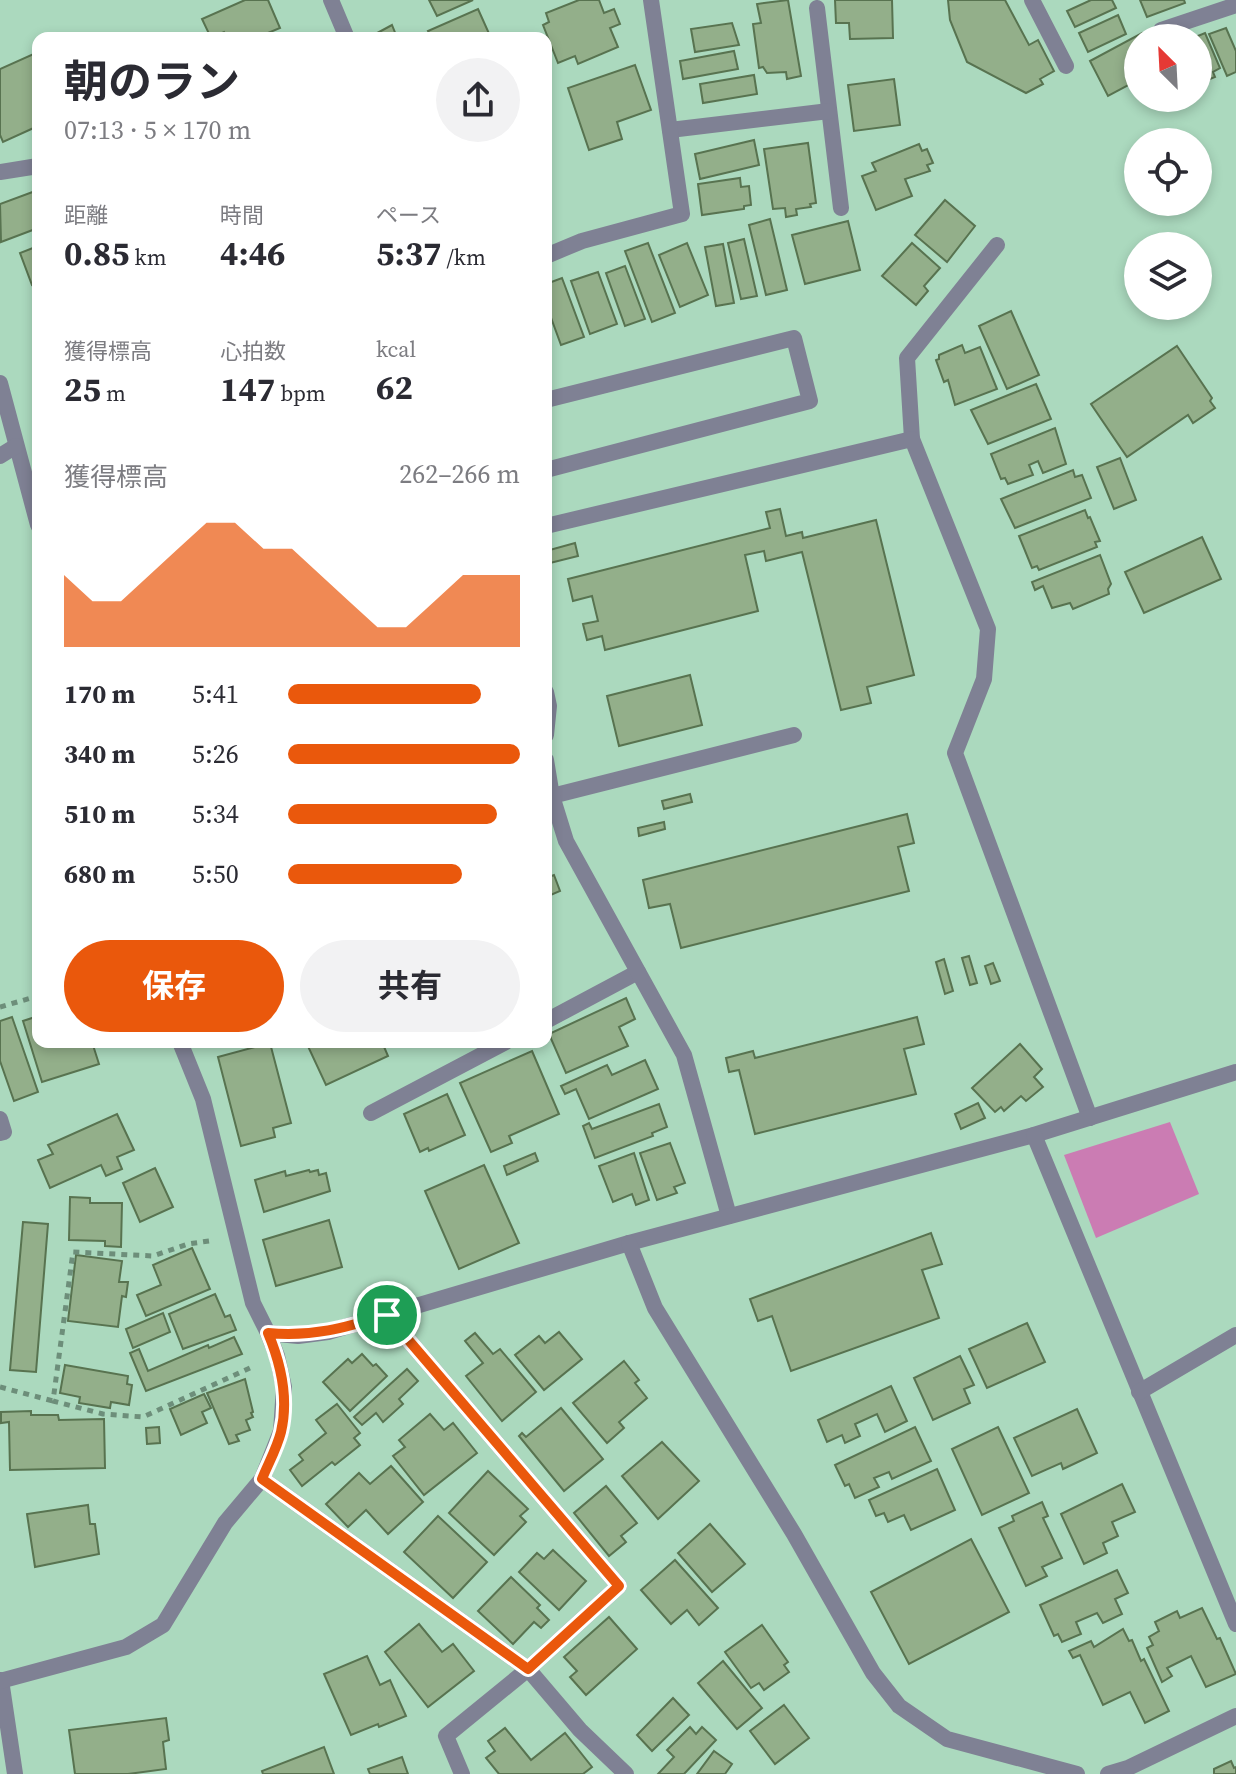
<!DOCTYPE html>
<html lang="ja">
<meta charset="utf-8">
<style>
:root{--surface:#fff;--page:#f2f2f3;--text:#2b2b33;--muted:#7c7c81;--accent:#ea580c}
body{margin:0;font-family:"Source Serif 4","Noto Sans JP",serif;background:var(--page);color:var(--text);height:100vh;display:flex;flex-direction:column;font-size:30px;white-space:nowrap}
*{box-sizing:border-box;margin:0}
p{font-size:26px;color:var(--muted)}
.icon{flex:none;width:44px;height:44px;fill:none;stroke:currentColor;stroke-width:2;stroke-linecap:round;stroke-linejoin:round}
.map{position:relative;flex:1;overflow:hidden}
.sheet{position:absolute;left:32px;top:32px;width:520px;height:1016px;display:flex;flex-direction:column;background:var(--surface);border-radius:16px;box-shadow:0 4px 12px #0003}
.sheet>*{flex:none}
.needle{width:52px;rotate:336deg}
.tools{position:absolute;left:1124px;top:24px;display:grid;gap:16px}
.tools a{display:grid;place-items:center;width:88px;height:88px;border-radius:50%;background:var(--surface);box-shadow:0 4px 12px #0003;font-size:40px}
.pin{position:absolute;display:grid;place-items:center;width:68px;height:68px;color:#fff;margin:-34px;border:4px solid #fff;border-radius:50%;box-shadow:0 2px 8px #0007}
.round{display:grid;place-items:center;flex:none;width:84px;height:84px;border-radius:42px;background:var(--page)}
.overview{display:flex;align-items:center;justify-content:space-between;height:136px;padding:0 32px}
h1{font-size:44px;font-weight:700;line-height:60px}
.figures{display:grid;grid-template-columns:repeat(3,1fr);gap:12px;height:136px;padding:8px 32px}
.figures div{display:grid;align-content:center}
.figures b{font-size:34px;font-weight:700}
.figures small{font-size:22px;font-weight:400}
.figures p{font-size:22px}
.chart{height:224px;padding:16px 32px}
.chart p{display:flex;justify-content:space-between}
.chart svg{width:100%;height:144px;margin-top:8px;fill:var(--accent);opacity:.7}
.cta{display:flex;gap:16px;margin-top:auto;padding:16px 32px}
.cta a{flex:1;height:92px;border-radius:48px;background:var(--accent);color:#fff;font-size:32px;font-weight:700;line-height:92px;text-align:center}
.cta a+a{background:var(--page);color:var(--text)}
ul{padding:0 32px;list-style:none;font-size:26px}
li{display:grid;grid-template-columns:128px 96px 1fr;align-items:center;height:60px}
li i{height:20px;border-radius:10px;background:var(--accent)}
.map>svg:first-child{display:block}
.green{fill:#cb7cb3}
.building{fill:#93af8a;stroke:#587350;stroke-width:2}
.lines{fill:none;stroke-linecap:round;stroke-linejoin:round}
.path{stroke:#6d8e7a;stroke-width:5;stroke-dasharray:6 6;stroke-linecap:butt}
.lane{stroke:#7f8194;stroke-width:16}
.street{stroke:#7f8194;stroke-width:16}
.route-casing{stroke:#fff;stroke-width:16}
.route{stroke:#ea580c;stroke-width:10}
</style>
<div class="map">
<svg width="1236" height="1774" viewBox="0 0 1236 1774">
<rect width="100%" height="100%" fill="#abd9be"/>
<polygon class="green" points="1170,1122 1199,1194 1096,1238 1064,1155"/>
<g class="building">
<polygon points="245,0 268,0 280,28 256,38 227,38 224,32 211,38 202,19"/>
<polygon points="429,0 473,0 437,16"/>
<polygon points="579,0 599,0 604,13 614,9 620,24 610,28 618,47 578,64 575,56 558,63 543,25 549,22 546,13"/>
<polygon points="788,0 801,76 787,79 786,72 767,73 763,67 759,68 753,24 761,23 757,4"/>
<polygon points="835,0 892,0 893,38 850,39 849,23 836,23"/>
<polygon points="948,0 1005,0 1029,45 1038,40 1054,71 1040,79 1043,84 1026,93 967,62 950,20"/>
<polygon points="1091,0 1112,0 1116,8 1075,27 1067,11"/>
<polygon points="1140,0 1184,0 1185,3 1147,17"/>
<polygon points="478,9 491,38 432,38 428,31"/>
<polygon points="1118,15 1126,34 1088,52 1079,33"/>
<polygon points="732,23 739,45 695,52 691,29"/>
<polygon points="392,25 396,35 389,38 368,38"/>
<polygon points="1226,28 1236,51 1236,72 1227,76 1209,34"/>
<polygon points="1142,33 1145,38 1138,38 1138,80 1108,96 1090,61"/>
<polygon points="1205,33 1220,68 1213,72 1215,77 1203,82 1201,76 1198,78 1198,38 1193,38"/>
<polygon points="734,51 738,69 683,79 680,61"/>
<polygon points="38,52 38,126 3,142 0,135 0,69"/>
<polygon points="635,65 651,110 617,122 622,139 589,150 568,88"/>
<polygon points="754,75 757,94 703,103 700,84"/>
<polygon points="894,79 900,125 854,131 848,85"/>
<polygon points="754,140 759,165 700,179 695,154"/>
<polygon points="808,143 816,203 810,204 811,207 796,209 797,215 786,217 785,208 773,209 764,149"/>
<polygon points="919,144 922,151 927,149 933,163 927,165 930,171 905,179 912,196 876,210 862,176 876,171 872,163"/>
<polygon points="740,178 741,187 749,186 751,205 744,206 744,209 702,215 698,184"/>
<polygon points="38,190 38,228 1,242 0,204"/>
<polygon points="945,200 975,226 947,262 915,235"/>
<polygon points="770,219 787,290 766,295 749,225"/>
<polygon points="848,221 860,270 805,284 792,235"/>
<polygon points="744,239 757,296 741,299 728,243"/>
<polygon points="648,243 675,313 652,322 625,251"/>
<polygon points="687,243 708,295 680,307 659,255"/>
<polygon points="912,243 940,268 924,286 928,291 916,305 882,276"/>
<polygon points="723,244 734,303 716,306 705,247"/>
<polygon points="38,246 38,291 36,284 32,285 20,253"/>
<polygon points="625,266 645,319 625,326 606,273"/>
<polygon points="598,272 617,324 590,334 571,281"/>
<polygon points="562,278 584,337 561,345 546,304 546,284"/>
<polygon points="1011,311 1039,375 1007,389 979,326"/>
<polygon points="962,345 965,353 980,347 997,389 955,405 948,380 944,382 936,360 939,359 939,355"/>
<polygon points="1177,346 1212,398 1210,401 1215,408 1193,423 1188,415 1127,457 1091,404"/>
<polygon points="1036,384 1051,419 988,444 971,410"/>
<polygon points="1055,428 1066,464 1043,473 1038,461 1029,465 1033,475 1008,484 1005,478 1001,479 991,454"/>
<polygon points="1120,458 1136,500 1114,509 1097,467"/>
<polygon points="1073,470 1075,477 1082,475 1091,498 1015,528 1001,499"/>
<polygon points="780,509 786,536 802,532 803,538 876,520 914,675 867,687 871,703 841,710 802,552 766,561 764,551 745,555 758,611 605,650 602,636 587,640 583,624 598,621 592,596 573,601 568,579 770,528 766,512"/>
<polygon points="1085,510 1088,518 1090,517 1100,541 1095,542 1097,547 1039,570 1037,566 1032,568 1019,536"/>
<polygon points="1202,537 1221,579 1144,613 1125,572"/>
<polygon points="575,543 578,556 546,564 546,551"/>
<polygon points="1100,555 1111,584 1108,589 1109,594 1073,609 1070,603 1052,608 1043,586 1035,590 1032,582"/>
<polygon points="690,675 702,725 619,746 607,696"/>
<polygon points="690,794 692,802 664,809 662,801"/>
<polygon points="907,814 914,843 898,847 909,891 681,948 670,904 649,908 643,880"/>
<polygon points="664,822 665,829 639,836 638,828"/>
<polygon points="554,875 560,891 546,897 546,878"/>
<polygon points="969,956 977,983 970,985 962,958"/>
<polygon points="944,959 953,991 945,994 936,962"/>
<polygon points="993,963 1000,981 991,984 985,966"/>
<polygon points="626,998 635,1019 619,1027 628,1046 566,1073 549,1034"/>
<polygon points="38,1016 38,1042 92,1042 99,1064 42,1082 23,1021"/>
<polygon points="12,1017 38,1092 14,1101 0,1061 0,1021"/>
<polygon points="917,1017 924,1044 904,1049 916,1094 755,1134 739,1070 729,1072 726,1058 753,1051 755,1058"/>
<polygon points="306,1042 382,1042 388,1056 326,1085"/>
<polygon points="270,1043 291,1123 273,1128 275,1137 241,1146 218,1057"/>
<polygon points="1020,1044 1042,1069 1034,1077 1043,1087 1026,1101 1021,1096 1004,1111 1001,1107 995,1112 972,1088"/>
<polygon points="532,1051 559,1114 509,1136 512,1143 491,1152 460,1083"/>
<polygon points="645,1060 658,1089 589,1119 576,1089 565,1094 561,1086 607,1065 612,1075"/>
<polygon points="447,1094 465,1135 429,1151 428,1148 420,1152 404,1114"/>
<polygon points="978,1103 985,1118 961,1129 955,1114"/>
<polygon points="659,1104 667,1127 652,1133 653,1136 595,1158 583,1126 589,1123 592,1129"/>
<polygon points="117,1114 134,1150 117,1157 122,1169 106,1176 101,1165 50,1188 38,1160 53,1154 48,1145"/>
<polygon points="670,1143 685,1183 674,1187 677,1193 657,1200 640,1153"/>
<polygon points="535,1153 538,1161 507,1175 504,1166"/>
<polygon points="634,1153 649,1200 636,1205 632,1194 613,1202 599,1166"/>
<polygon points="484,1165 519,1243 459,1269 425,1191"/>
<polygon points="155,1168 173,1207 140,1222 123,1183"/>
<polygon points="309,1170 310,1172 318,1170 319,1175 326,1173 330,1191 264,1212 255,1180 285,1171 286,1176"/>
<polygon points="70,1197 90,1198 90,1203 122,1203 121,1247 105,1246 105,1241 69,1240"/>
<polygon points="329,1220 342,1267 276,1286 263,1240"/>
<polygon points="23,1222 48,1224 36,1372 10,1370"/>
<polygon points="931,1233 942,1264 922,1270 939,1318 791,1371 772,1316 758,1321 750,1299"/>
<polygon points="192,1248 210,1289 146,1316 137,1295 161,1285 153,1265"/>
<polygon points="76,1255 122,1261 119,1282 128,1282 126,1297 122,1296 118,1327 68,1321"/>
<polygon points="215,1294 225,1317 230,1315 236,1330 183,1349 169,1314"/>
<polygon points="163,1313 170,1332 133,1348 126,1329"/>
<polygon points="1027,1323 1045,1362 987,1388 969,1349"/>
<polygon points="559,1332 582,1359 544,1390 515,1355 539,1336 545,1343"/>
<polygon points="475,1333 493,1354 500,1349 536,1392 502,1421 466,1376 483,1363 465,1341"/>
<polygon points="234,1337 242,1354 146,1391 130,1353 139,1349 148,1371 208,1345 209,1348"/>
<polygon points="362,1354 373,1366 376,1364 387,1376 350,1411 323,1382 348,1359 352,1363"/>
<polygon points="960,1356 974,1385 964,1389 970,1403 933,1420 914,1378"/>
<polygon points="624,1361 639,1380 635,1383 647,1398 619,1422 624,1428 607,1443 573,1403"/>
<polygon points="65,1365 128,1376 127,1384 132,1385 129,1405 111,1402 110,1408 79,1403 80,1397 60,1393"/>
<polygon points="407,1369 418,1381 399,1399 403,1404 383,1422 376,1413 362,1425 354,1417"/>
<polygon points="245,1379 253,1412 251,1413 253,1417 246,1420 250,1430 236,1435 239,1441 229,1444 207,1393"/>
<polygon points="891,1386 907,1421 885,1432 877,1414 855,1424 860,1436 845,1443 842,1435 827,1442 818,1420"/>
<polygon points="204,1394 211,1408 202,1412 207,1423 181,1435 170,1409"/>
<polygon points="337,1404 360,1433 354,1438 360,1445 335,1465 332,1462 302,1486 290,1470 303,1460 299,1455 326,1433 316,1420"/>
<polygon points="561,1408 603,1459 564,1491 519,1436 522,1433 526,1437"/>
<polygon points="1077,1409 1097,1453 1063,1469 1061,1463 1032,1476 1014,1438"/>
<polygon points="31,1411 31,1415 58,1415 59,1420 104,1419 105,1468 10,1470 9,1422 1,1423 1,1412"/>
<polygon points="430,1414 444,1430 453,1423 477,1453 424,1495 393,1456 405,1447 399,1440"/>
<polygon points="159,1427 160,1443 147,1444 146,1428"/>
<polygon points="915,1427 931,1461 892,1479 889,1472 874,1478 879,1487 855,1498 849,1484 845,1486 835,1465"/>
<polygon points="998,1427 1029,1493 982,1515 952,1449"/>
<polygon points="662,1442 699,1481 658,1519 622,1476"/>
<polygon points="391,1466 423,1502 388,1534 366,1510 348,1527 326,1504 359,1473 370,1484"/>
<polygon points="937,1469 955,1510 911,1530 904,1515 888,1522 884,1513 876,1516 869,1500"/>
<polygon points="488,1471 528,1509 520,1516 526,1522 494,1555 449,1513"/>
<polygon points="1122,1484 1135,1512 1112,1522 1118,1536 1103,1543 1107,1553 1084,1564 1061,1514"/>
<polygon points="606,1486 637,1523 621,1536 626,1542 609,1556 574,1513"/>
<polygon points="1042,1502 1048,1516 1043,1518 1062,1558 1042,1567 1047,1576 1026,1586 999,1528 1014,1521 1012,1516"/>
<polygon points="88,1505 90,1524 95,1524 99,1554 35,1567 27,1514"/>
<polygon points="438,1516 487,1562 453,1598 404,1552"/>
<polygon points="710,1524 745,1564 712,1592 678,1553"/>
<polygon points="971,1539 1009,1612 909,1664 871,1592"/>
<polygon points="553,1550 586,1581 559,1610 519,1572 537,1553 544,1559"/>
<polygon points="675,1560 718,1608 699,1625 687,1610 671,1624 641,1590"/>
<polygon points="1117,1570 1128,1593 1115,1599 1122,1614 1103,1623 1097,1613 1076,1622 1081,1634 1062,1642 1058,1634 1054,1636 1040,1605"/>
<polygon points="511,1577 540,1605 537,1608 549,1620 541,1628 534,1622 513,1644 478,1611"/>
<polygon points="1202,1608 1217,1639 1220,1638 1236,1674 1206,1687 1191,1656 1167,1668 1172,1676 1162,1682 1147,1648 1153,1645 1149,1637 1159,1631 1155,1622 1177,1611 1180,1618"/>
<polygon points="609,1617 637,1649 586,1695 570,1677 577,1671 564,1657"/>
<polygon points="419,1624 442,1652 453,1644 474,1671 428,1707 385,1652"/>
<polygon points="762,1625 788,1662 784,1665 789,1672 764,1690 759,1683 751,1688 725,1652"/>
<polygon points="1123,1629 1129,1641 1132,1640 1141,1661 1144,1659 1169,1711 1145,1723 1130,1692 1103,1705 1080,1655 1073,1658 1069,1651 1091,1641 1094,1647"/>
<polygon points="367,1656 380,1685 390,1680 406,1716 379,1727 378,1724 351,1735 324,1674"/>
<polygon points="723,1661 762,1708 737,1729 698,1683"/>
<polygon points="673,1698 689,1715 652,1751 637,1735"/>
<polygon points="784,1705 809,1738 775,1764 750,1731"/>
<polygon points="166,1718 169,1740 163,1742 166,1769 128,1774 75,1774 69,1730"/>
<polygon points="690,1727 696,1734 702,1727 716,1740 684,1774 658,1774 674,1757 667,1750"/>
<polygon points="505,1728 531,1760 565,1733 592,1767 583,1774 499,1774 486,1758 495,1751 488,1741"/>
<polygon points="324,1747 334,1774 263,1774 262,1771"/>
<polygon points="714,1751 732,1764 725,1774 697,1774"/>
<polygon points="402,1757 408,1774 370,1774 368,1769"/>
<polygon points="1231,1761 1234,1768 1236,1767 1236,1774 1214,1774 1214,1769"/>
</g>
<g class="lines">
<g class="path">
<polyline points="0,1007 38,996"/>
<polyline points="209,1241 188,1244 153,1256 73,1252 53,1401 103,1414 143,1417 250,1368"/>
<polyline points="0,1387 53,1401"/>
</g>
<g class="lane">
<polyline points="331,0 347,38"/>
<polyline points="1032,0 1066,66"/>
<polyline points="1161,30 1236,5"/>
<polyline points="546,400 794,338 810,401 546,470"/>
<polyline points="552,796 794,735"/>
<polyline points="546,1021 638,972"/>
<polyline points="371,1113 506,1042"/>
<polyline points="0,1119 4,1132 0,1133"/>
</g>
<g class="street">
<polyline points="817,8 841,208"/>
<polyline points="670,130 829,111"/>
<polyline points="0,172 38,166"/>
<polyline points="546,256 582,241 682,214 651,0"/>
<polyline points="0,383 38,525"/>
<polyline points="912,439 907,358 997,245"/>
<polyline points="0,456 16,446"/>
<polyline points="546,526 912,439 988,629 984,679 955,753 1090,1118"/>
<polyline points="546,692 549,706 546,735"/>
<polyline points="546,760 552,796 566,841 684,1055 729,1216"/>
<polyline points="180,1042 203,1099 253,1303 268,1333 298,1336 328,1332 629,1243 1034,1135 1236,1072"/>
<polyline points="1034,1135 1236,1624"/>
<polyline points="629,1243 655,1308 794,1534 873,1673 899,1706 947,1739 1077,1774"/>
<polyline points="1139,1392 1236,1335"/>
<polyline points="262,1479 528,1669 619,1586 387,1315"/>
<polyline points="1,1680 15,1774"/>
<polyline points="0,1681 126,1647 163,1625 225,1523 262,1479 281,1431 284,1387 277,1356 268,1333"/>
<polyline points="462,1774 446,1736 528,1669 580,1730 626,1774"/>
<polyline points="1108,1774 1128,1768 1236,1716"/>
</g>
</g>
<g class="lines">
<g class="route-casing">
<path id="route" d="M387,1315L619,1586L528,1669L262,1479C268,1464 277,1448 281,1432C289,1398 281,1364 268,1333C313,1337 344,1328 387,1315Z"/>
</g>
<use href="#route" class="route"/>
</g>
</svg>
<div class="tools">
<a><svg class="needle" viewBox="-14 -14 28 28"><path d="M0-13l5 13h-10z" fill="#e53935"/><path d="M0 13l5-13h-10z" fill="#7c7c81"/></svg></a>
<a><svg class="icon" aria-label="locate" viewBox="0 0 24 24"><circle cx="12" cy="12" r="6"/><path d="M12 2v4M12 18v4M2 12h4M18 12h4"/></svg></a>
<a><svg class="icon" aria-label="layers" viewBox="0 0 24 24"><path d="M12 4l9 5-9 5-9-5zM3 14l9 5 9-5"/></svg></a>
</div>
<div class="pin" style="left:387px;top:1315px;background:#1e9e55"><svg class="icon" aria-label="arrive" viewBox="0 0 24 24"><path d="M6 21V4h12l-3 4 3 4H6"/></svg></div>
<section class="sheet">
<div class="overview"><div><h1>朝のラン</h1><p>07:13 · 5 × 170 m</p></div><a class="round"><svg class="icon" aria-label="share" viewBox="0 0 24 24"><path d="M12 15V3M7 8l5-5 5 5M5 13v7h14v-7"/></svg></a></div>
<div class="figures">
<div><p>距離</p><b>0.85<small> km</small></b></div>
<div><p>時間</p><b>4:46</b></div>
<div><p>ペース</p><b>5:37<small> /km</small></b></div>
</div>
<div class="figures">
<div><p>獲得標高</p><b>25<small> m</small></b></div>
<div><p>心拍数</p><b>147<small> bpm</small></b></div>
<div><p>kcal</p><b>62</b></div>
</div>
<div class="chart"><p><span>獲得標高</span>262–266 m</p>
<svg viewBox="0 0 160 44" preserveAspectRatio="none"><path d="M0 44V22L10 30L20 30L30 22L40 14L50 6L60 6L70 14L80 14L90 22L100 30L110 38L120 38L130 30L140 22L150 22L160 22V44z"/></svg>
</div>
<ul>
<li><b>170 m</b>5:41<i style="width:83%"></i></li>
<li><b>340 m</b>5:26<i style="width:100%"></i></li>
<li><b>510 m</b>5:34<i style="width:90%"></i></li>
<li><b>680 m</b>5:50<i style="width:75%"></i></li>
</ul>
<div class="cta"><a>保存</a><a>共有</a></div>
</section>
</div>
